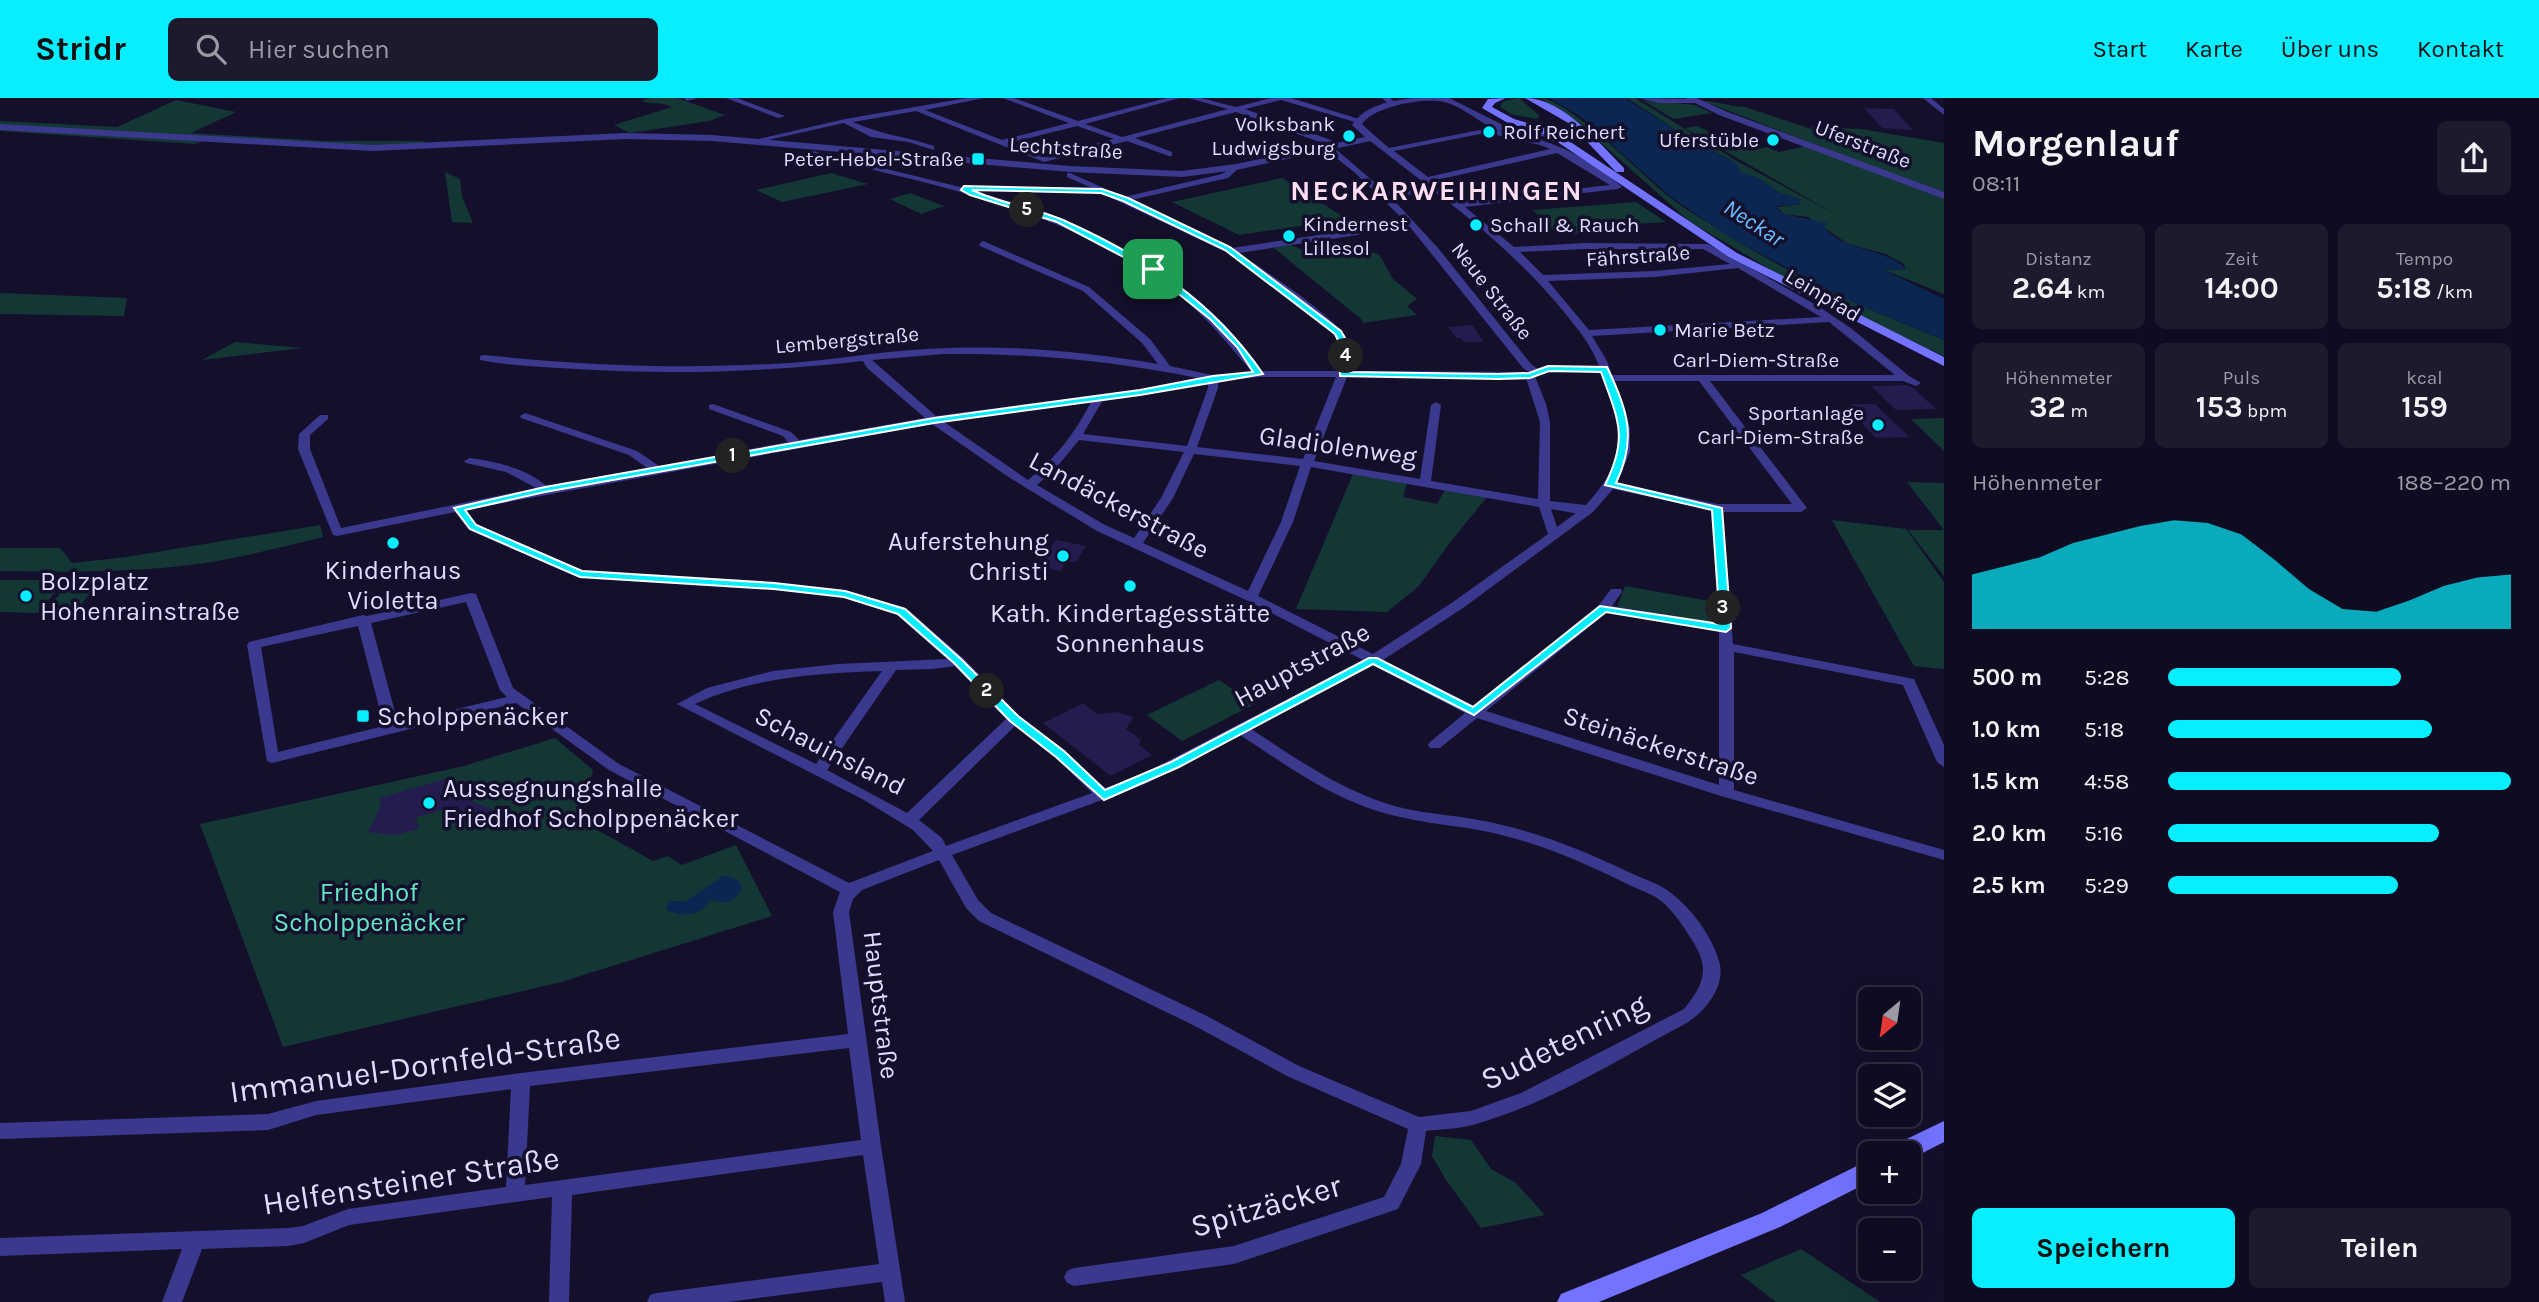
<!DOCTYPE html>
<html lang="de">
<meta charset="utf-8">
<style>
:root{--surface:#0f0c21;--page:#1d1a2e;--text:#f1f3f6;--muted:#9b9ba5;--line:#2f2c3f;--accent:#08edff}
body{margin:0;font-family:Karla,sans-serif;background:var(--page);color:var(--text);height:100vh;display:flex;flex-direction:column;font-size:26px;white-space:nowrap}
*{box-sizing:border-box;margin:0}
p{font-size:23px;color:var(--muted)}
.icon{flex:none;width:38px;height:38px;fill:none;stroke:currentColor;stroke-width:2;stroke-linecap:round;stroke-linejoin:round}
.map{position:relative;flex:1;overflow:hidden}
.details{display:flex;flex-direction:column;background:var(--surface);width:595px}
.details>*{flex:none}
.needle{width:46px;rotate:209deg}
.fabs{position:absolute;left:1858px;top:889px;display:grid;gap:14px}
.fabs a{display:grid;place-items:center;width:63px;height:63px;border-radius:10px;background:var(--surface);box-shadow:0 7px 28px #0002,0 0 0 2px var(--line);font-size:35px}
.pin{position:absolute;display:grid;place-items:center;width:60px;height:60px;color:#fff;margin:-30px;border-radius:14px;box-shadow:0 4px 10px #0006}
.km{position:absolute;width:35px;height:35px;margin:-18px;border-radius:50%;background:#222;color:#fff;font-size:19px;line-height:35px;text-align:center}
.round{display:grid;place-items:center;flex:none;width:74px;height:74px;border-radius:10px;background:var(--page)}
.summary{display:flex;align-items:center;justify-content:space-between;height:119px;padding:0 28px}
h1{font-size:38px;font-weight:700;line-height:52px}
.metrics{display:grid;grid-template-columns:repeat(3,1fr);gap:10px;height:119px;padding:7px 28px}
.metrics div{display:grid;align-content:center;border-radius:10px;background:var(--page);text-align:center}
.metrics b{font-size:30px;font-weight:700}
.metrics small{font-size:19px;font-weight:400}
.metrics p{font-size:19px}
.chart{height:196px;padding:14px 28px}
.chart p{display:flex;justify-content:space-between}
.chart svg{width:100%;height:126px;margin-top:7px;fill:var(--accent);opacity:.7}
.button{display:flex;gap:14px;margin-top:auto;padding:14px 28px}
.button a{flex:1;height:80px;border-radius:10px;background:var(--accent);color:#111;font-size:28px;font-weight:700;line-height:80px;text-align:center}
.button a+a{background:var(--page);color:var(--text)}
ul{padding:0 28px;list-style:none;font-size:23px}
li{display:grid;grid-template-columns:112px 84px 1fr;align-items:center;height:52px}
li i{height:18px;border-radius:9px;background:var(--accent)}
header{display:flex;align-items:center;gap:42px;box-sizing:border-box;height:98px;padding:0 35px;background:var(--accent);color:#111}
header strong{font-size:33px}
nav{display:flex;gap:38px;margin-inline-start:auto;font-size:24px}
.search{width:490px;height:63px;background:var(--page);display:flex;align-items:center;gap:18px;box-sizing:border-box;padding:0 24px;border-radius:10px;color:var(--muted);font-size:26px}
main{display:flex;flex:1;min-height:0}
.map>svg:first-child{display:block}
.green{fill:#133735}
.water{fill:#0b2651}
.building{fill:#241b4e}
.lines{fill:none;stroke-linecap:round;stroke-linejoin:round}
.minor{fill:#3a398d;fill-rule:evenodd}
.tertiary{fill:#3a398d;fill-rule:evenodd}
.secondary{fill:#7373ff;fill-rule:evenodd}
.route{fill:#08edff;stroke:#fff;stroke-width:2;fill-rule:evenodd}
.poi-dot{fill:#08edff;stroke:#14102c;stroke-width:2.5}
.labels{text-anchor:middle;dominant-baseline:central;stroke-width:7;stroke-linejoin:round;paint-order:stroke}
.far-poi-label{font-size:21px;fill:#dfdcff;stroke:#14102c;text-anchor:end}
.far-street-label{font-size:21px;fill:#dfdcff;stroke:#14102c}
.far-water-label{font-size:23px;font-style:italic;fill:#6abeff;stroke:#14102c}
.street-label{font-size:26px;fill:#dfdcff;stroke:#14102c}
.poi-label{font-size:26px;fill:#dfdcff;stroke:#14102c;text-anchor:start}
.park-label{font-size:26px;fill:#61e6c1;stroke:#14102c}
.far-district-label{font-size:28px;font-weight:bold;letter-spacing:2px;fill:#ffdef4;stroke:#14102c}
.near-street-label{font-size:32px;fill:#dfdcff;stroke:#14102c}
</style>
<header>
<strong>Stridr</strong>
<div class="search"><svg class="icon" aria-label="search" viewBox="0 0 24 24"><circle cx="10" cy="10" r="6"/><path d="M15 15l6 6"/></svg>Hier suchen</div>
<nav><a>Start</a><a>Karte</a><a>Über uns</a><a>Kontakt</a></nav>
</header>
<main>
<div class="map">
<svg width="1944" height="1204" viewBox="0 0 1944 1204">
<rect width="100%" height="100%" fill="#14102c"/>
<g class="green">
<path d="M651,0H677L725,17L709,23L630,35L614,27L672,9C661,3 652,7 641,3Z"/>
<polygon points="1519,0 1540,18 1536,21 1511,16 1500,9 1504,3"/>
<path d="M1540,0C1566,0 1640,74 1662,93C1677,106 1694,116 1710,126C1783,174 1863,210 1944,242V258L1805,192L1689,123L1591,36Z"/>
<polygon points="1627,0 1635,0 1737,63 1835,116 1685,30 1697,28 1750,53 1767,49 1779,54 1807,48 1944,101 1944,196 1884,172 1906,171 1904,166 1886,156 1848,146 1808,119 1784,116 1777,109 1801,106 1799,101 1780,95 1758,80 1739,74 1734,64 1688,40"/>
<polygon points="176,2 236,14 191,35 325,43 424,43 426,47 374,48 209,41 195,46 0,33 0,23 117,29"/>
<polygon points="1642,2 1695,7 1712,15 1674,21"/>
<path d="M1703,3C1718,3 1730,9 1745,9L1833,38L1810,29L1861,31L1944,45V96Z"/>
<polygon points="445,74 460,81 462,98 473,125 452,124"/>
<polygon points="831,75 868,86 782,104 756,92"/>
<polygon points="1282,80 1347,121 1239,137 1172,104"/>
<polygon points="910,95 944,108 921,116 890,101"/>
<polygon points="1636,104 1666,124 1635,126 1643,135 1557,136 1533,112"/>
<polygon points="1290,147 1312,155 1355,151 1379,156 1393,181 1417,201 1407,208 1417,217 1363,225 1361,221 1274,150"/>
<polygon points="0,195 127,200 124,218 0,216"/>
<polygon points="235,244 303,250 202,262"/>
<polygon points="1944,320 1944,353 1911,321"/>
<polygon points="1353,376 1407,385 1403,399 1437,406 1445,392 1487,399 1451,443 1419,488 1387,514 1296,511"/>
<polygon points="1907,384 1944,385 1944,478 1908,432 1944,432"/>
<polygon points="1832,422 1906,431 1944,484 1944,571 1914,568"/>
<path d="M320,427L323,439C281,449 240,460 198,466C132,475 66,474 0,473V450H60L72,465L127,459Z"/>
<polygon points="71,481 101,481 76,513 46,513"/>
<polygon points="0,482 65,482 38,515 0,514"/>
<polygon points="1625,488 1715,504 1715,521 1707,524 1617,509"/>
<polygon points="1219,582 1255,606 1182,643 1147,617"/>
<polygon points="555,640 593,672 581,723 653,763 668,758 682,767 736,747 772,818 561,884 283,949 200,726 464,668"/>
<polygon points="1435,1038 1471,1042 1491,1071 1516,1085 1545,1117 1481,1130 1446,1082 1432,1058"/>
<polygon points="1801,1151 1880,1204 1776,1204 1741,1177"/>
</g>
<g class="water">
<path d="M1549,0H1625L1688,40L1734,64L1740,70L1739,74L1758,80L1780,95L1799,101L1801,106L1777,108V111L1784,116L1827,125L1824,130C1845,154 1883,149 1907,171L1884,172L1944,201V242L1850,203L1729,139L1671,99L1580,18Z"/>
<path d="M723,778L732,779L740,784L742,792C731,804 729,807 713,802C707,805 705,810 699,813C689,819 674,817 666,811L669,803H686Z"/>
</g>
<g class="building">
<polygon points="1864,10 1894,11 1913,32 1882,30"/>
<polygon points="1472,227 1484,244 1464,244 1461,240 1456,240 1448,229"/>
<polygon points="1907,287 1912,289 1936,311 1896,312 1871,288"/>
<polygon points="1849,306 1875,306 1909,339 1876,340 1849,312 1854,312"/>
<polygon points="1056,442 1086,448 1076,464 1066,464 1060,473 1038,468"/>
<polygon points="1083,605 1097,616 1116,614 1134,619 1126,631 1141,642 1139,647 1152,657 1111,678 1043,625"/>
<polygon points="446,681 450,693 495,713 474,722 447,711 416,719 419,731 395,737 368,734 381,708 379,700"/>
</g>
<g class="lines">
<g class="minor">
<polygon points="684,0 698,0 687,3"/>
<polygon points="726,0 737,0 785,18 778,20"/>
<path d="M967,0H984L925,12L1002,42L1069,25L1003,0H1014L1078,23L1167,0H1180L1085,26L1122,39L1228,11L1188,0H1201L1236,9L1271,0H1291L1362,22L1355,24L1281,2L1245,11L1339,45V49L1332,48L1387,95L1391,93L1432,91L1369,42V38H1375L1389,50L1500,28L1498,32C1512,37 1527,37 1541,42C1569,51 1601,69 1622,89L1618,91L1465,109L1514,149L1584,145L1708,146L1818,208L1852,231L1909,278L1921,285L1916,288L1903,283H1710L1807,410L1801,414H1723L1733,546L1914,581L1944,647V669L1937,664L1903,587L1734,554V692L1944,752V762L1721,698L1477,620L1440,650H1430L1428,647L1430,644L1465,615L1373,567L1251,631C1294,659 1336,689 1385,705C1417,716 1451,716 1484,723C1536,733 1585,753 1633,776C1646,782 1660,786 1671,795C1691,810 1712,838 1719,863C1727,888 1704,916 1683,927C1615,963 1548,1006 1473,1027C1458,1031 1442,1031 1426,1033L1421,1066L1398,1111L1234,1166L1074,1188L1067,1185L1064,1179L1067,1173L1074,1170L1234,1148L1384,1099L1401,1066L1408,1031L1287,978L1195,928L979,823L966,810L939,762L862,792L853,801L849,814L881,1048L905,1204H885L882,1184L728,1204H647L650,1197L657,1195L879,1166L863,1057L572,1097L569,1204H549L552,1099L349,1127L304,1145L288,1148L202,1151L182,1204H162L182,1151L0,1158V1140L288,1130L303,1128L348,1111L506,1089L511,991L316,1017L268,1032L0,1041V1025L268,1016L316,1003L521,975L848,936L833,814L840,794L609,672L516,605L272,665L267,663L247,547L249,544L363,517L367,518L471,495L476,496L513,590L619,666L849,785L933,753L913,732L864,702L677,606L707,590L773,573L838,566L947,561L896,516L844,500L774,492L580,480L469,432L455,414L337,438L333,437L298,351L299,336L320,317H328V321L310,337V351L341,430L536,390L506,374L466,365L464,363L470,360C498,364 525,370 547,388L647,370L629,357L521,320L520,318L525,315L637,353L659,368L788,344L783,338L709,311V307L713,306L791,334L799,342L925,320L867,270L863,263C767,274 672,277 576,271C544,269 511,268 480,262V258L484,257C580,267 675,271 771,266C822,264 873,254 925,251C1002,246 1081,253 1158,266L1142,245L1083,193L980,148L979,146L983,143L1089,189L1150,241L1170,268L1212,277L1252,274C1225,242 1199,210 1165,186C1062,111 932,86 810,57V53H813L964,90L968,88L1092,90L1067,79V75H1070L1124,99L1222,76L1236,67L1240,69L1228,80L1131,102L1232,150L1406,124L1354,74L1325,51L1324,49L1328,47L1236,14L1135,40L1172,54V58H1169L1127,43L1044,64L916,13L853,24C881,37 905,38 934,48V52L908,44L871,39L844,25L754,45L750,43L845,21ZM1077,28L1114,41L1045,59L1009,45ZM1490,34C1509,43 1531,42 1550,51L1428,79L1394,53ZM1557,55L1610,87L1460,104L1432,83ZM974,93L1101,95L1228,155L1320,223L1334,237L1339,245L1342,259L1339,273H1262C1248,257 1236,239 1221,224C1155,156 1063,118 974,93ZM1438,96C1484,131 1527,169 1564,214C1577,230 1592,248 1599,268L1536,270L1531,266L1438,150L1389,97ZM1410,129L1523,270L1529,274L1349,273C1351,264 1353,256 1349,246C1340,220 1264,173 1239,155ZM1584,151H1703L1730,166L1654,173L1543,177L1520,154ZM1738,170L1821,219L1589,232L1548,183L1654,179ZM1829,224L1895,277H1612L1607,263L1592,238ZM944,256C1029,255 1114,263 1197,280L1140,291L936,318L872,262ZM1548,274H1601C1621,335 1633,354 1586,407L1550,403V324L1546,306L1534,276ZM1259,279H1336L1303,361L1197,349L1218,290V283ZM1347,279L1526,280L1540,324L1538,401L1431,383L1441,307L1436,304L1431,307L1420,381L1314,363ZM1614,283H1699L1792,406H1717L1617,385L1630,354V330ZM1208,284V290L1187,348L1083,336L1103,302ZM1091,304C1075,335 1056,360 1028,382L944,324ZM932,326L1010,380L1097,433L1246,502L1363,562L1137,679L1105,690L1065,653L1019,618L963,560L906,510L845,492L774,484L582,472L477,426L465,412ZM1079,342L1184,354L1161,400L1134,440L1105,427L1037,387L1056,370ZM1194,356L1300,368L1281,424L1248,493L1143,445L1173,400ZM1311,369L1539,409L1548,436L1453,504L1373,556L1258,498L1293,424ZM1613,391L1711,412L1719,525L1612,508L1622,494L1621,491H1611L1599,507L1474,608L1383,562L1463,510L1593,414ZM1551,411L1574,415H1576L1557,429ZM466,504L500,592L507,599L398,625L371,525ZM1607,514L1719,533V687L1486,613ZM358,528L384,628L278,654L261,549ZM955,568L1006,621L907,715L827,672L896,572L933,571ZM882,573L816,666L695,606C754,579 818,575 882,573ZM1015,628L1055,659L1092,695L946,748L942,740L919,722ZM1240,637C1283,665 1325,696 1374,712C1410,724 1447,726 1484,733C1533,743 1579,762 1623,784C1634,790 1646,793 1657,800C1670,809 1680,823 1688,836C1710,867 1707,883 1684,911L1521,995L1471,1013L1419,1019L1299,968L1207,918L991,815L978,802L952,757L1102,702L1109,701L1111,699L1147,685ZM849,950L861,1042L525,1087L530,988Z"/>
<polygon points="1382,0 1390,0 1396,5 1389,7"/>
<polygon points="1638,0 1695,1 1699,3 1695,5 1660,5"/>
<polygon points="1923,0 1931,0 1944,11 1944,17"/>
</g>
<g class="tertiary">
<path d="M1413,0H1449L1507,29L1532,33L1551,32L1556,35L1551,38C1528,39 1508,38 1487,27C1473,19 1455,4 1438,3C1418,1 1373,9 1362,26L1375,38V42L1236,72L1182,79L1070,74L712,43L626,41L373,53L0,32V26L373,47L626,35L712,37L1070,68L1182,73L1236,66L1365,39L1352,27C1365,7 1390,3 1413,0Z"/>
<polygon points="1685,0 1697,0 1725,13 1944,94 1944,101 1719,17"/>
</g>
<g class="secondary">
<polygon points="1506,0 1495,5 1492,9 1514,21 1562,35 1563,39 1737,155 1944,259 1944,268 1729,159 1547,37 1508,25 1482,10 1488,1"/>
<path d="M1525,0C1563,0 1599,45 1624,70V74H1616L1570,26Z"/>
<polygon points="1944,1023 1944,1044 1909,1062 1909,1055 1888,1055 1892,1048"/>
<polygon points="1871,1061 1871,1083 1780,1129 1599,1204 1557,1204 1561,1196 1762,1115"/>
</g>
</g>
<path class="route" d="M964,88L1102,91L1128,100L1230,149L1341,233C1350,247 1351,257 1348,274L1498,276L1529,275L1548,268L1607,269C1628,312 1637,341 1616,385L1722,410L1731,530L1726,534L1606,514L1474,617L1373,566L1179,669L1104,702L1056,659L1010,623L954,565L898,516L844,499L774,491L580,479L470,431L454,410L545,389L934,320L1140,292L1213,278L1253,274L1237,249L1210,221L1150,173L1057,124L970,97L961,92ZM972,92L1101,95L1123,103L1225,152L1335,236C1344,251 1339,263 1340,278L1498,281L1530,280L1549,273L1601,274C1618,321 1629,339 1605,387L1712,412L1720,526L1600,508L1473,609L1377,560H1369L1171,664L1105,692L1064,653L1018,618L961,561L905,511L845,493L774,485L582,473L476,427L465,412L545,394L934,325L1140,297L1263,276C1213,203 1144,158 1063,122C1034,109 1001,106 972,92Z"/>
<g class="poi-dot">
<circle cx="1489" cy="34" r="7"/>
<circle cx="1349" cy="38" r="7"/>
<circle cx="1773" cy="42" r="7"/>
<rect x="971" y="54" width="14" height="14" rx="3.5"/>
<circle cx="1476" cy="127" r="7"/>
<circle cx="1289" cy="138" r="7"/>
<circle cx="1660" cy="232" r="7"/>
<circle cx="1878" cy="327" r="7"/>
<circle cx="393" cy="445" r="7"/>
<circle cx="1063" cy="458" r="7"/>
<circle cx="1130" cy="488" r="7"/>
<circle cx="26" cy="498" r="7"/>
<rect x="356" y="611" width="14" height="14" rx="3.5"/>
<circle cx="429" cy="705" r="7"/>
</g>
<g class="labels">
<g class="far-poi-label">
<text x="1335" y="26">Volksbank<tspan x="1335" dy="24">Ludwigsburg</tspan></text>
<text x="1503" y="34" text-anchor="start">Rolf Reichert</text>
<text x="1759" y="42">Uferstüble</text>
<text x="964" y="61">Peter-Hebel-Straße</text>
<text x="1303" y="126" text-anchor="start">Kindernest<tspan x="1303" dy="24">Lillesol</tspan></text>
<text x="1490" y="127" text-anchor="start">Schall &amp; Rauch</text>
<text x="1674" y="232" text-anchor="start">Marie Betz</text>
<text x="1864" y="315">Sportanlage<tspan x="1864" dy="24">Carl-Diem-Straße</tspan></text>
</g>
<g class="far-street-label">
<text transform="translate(1863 46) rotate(21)">Uferstraße</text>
<text transform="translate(1066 50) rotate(4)">Lechtstraße</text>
<text transform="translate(1638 158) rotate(-4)">Fährstraße</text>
<text transform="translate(1492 193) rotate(52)">Neue Straße</text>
<text transform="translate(1823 197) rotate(31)">Leinpfad</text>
<text transform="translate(847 242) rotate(-5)">Lembergstraße</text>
<text x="1756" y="262">Carl-Diem-Straße</text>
</g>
<g class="far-water-label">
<text transform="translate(1754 125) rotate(33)">Neckar</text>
</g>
<g class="street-label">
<text transform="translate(1338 348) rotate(8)">Gladiolenweg</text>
<text transform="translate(1119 407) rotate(28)">Landäckerstraße</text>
<text transform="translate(1302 567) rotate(-28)">Hauptstraße</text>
<text transform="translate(1661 648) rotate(18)">Steinäckerstraße</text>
<text transform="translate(830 653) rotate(27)">Schauinsland</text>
<text transform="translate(881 907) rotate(83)">Hauptstraße</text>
</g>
<g class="poi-label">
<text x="1049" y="443" text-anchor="end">Auferstehung<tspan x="1049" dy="30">Christi</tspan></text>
<text x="393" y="472" text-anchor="middle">Kinderhaus<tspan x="393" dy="30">Violetta</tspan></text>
<text x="40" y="483">Bolzplatz<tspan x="40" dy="30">Hohenrainstraße</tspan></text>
<text x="1130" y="515" text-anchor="middle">Kath. Kindertagesstätte<tspan x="1130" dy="30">Sonnenhaus</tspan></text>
<text x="377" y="618">Scholppenäcker</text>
<text x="443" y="690">Aussegnungshalle<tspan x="443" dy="30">Friedhof Scholppenäcker</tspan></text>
</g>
<g class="park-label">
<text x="369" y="794">Friedhof<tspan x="369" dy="30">Scholppenäcker</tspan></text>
</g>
<g class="far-district-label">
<text x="1437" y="92">NECKARWEIHINGEN</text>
</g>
<g class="near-street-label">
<text transform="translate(1564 944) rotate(-26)">Sudetenring</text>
<text transform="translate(425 967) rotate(-8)">Immanuel-Dornfeld-Straße</text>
<text transform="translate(411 1083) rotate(-9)">Helfensteiner Straße</text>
<text transform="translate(1266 1108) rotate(-16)">Spitzäcker</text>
</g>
</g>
</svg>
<div class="fabs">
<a><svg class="needle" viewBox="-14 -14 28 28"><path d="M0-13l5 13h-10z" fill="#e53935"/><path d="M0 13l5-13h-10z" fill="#9b9ba5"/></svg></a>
<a><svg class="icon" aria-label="layers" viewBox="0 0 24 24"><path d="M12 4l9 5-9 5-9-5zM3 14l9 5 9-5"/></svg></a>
<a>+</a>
<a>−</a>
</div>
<div class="pin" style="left:1153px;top:171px;background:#1e9e55"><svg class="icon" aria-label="arrive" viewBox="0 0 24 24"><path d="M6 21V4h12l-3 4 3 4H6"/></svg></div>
<b class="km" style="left:733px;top:358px">1</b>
<b class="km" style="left:987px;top:593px">2</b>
<b class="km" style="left:1723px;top:510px">3</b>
<b class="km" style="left:1346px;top:258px">4</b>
<b class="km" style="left:1027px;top:112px">5</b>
</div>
<section class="details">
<div class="summary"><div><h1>Morgenlauf</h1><p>08:11</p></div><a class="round"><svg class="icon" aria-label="share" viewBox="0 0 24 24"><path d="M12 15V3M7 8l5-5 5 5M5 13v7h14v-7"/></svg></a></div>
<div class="metrics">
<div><p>Distanz</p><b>2.64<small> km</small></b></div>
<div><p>Zeit</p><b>14:00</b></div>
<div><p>Tempo</p><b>5:18<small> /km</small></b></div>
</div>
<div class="metrics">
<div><p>Höhenmeter</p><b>32<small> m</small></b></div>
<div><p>Puls</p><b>153<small> bpm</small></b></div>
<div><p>kcal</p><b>159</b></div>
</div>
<div class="chart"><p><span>Höhenmeter</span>188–220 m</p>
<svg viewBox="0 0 160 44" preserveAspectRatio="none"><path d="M0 44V25L10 22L20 19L30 14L40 11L50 8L60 6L70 7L80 11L90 20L100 30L110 37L120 38L130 34L140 29L150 26L160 25V44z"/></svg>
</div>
<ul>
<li><b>500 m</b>5:28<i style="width:68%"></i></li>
<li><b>1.0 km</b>5:18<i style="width:77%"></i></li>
<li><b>1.5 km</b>4:58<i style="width:100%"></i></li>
<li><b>2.0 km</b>5:16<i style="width:79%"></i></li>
<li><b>2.5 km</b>5:29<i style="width:67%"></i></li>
</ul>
<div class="button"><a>Speichern</a><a>Teilen</a></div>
</section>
</main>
